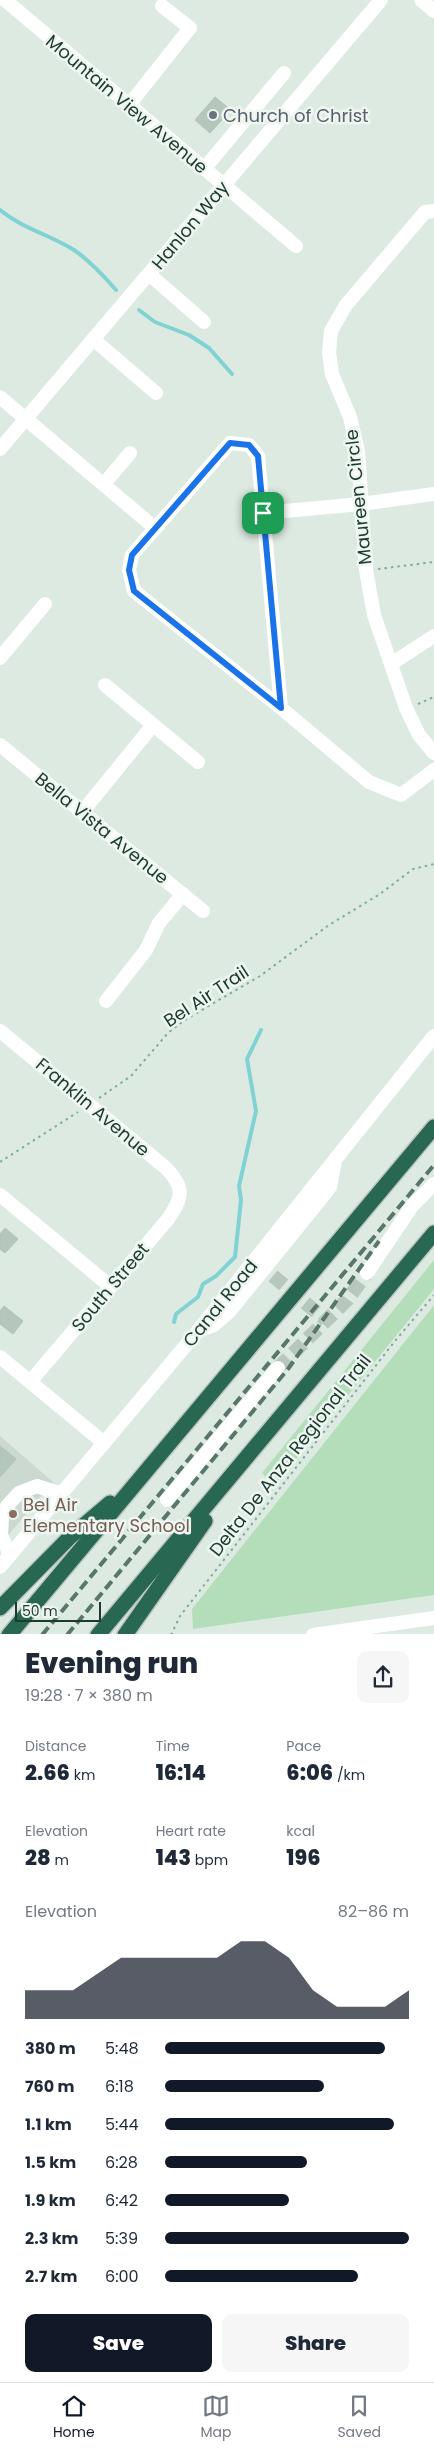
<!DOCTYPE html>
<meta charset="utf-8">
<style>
:root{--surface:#fff;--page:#f6f6f7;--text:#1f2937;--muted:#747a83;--line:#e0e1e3;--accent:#111827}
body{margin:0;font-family:Poppins,sans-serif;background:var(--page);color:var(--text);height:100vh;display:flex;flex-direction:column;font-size:19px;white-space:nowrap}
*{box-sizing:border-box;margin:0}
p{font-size:16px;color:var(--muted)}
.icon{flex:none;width:28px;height:28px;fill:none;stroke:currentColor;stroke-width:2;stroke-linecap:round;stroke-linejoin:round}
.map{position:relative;height:1634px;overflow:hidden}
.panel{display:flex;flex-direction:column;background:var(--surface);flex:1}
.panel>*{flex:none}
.scale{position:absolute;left:15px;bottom:12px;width:86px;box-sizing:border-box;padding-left:5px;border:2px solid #1e392e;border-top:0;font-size:14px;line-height:18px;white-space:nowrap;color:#1e392e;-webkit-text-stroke:4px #edf6f0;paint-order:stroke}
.pin{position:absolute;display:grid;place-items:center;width:42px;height:42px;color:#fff;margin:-21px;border-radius:10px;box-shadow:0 2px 8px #0006}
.round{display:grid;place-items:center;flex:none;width:52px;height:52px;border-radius:10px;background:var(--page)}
.head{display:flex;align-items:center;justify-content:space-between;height:85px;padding:0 25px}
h1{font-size:28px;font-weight:800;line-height:38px}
.metrics{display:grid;grid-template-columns:repeat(3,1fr);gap:8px;height:85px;padding:5px 25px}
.metrics div{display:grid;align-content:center}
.metrics b{font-size:21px;font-weight:800}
.metrics small{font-size:14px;font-weight:400}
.metrics p{font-size:14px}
.chart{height:140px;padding:10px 25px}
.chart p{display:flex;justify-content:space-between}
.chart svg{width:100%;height:90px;margin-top:5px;fill:var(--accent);opacity:.7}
.action{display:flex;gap:10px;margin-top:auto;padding:10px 25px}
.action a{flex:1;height:58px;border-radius:10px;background:var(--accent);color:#fff;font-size:20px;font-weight:800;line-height:58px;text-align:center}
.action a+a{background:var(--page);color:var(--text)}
ul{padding:0 25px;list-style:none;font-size:16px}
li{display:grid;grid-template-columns:80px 60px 1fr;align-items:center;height:38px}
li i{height:12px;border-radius:6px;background:var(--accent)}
.tab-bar{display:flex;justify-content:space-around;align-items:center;height:70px;border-top:1px solid var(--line);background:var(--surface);font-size:14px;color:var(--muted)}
.tab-bar a{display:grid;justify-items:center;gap:2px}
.tab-bar .on{color:var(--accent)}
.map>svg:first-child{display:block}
.built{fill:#cbd9d1}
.green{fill:#b4ddb9}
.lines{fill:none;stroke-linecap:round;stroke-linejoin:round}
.stream{stroke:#80d2d3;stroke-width:4}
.building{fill:#b5c7bd;stroke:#afc3b8}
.minor-tunnel{stroke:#b7c7be;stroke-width:14;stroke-dasharray:14 7;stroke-linecap:butt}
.highway-casing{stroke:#bcc4c0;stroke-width:18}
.path{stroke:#7baf98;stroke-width:2;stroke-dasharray:2.5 4;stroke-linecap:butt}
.minor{stroke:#fff;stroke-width:14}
.highway{stroke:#286751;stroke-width:15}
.rail{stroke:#587669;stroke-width:4;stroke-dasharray:10 5;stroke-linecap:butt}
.route-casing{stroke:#fff;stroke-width:10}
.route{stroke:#1a73e8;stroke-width:6}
.worship-dot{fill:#6b7280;stroke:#edf6f0;stroke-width:2}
.education-dot{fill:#8d6e63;stroke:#edf6f0;stroke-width:2}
.labels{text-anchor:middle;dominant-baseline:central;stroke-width:5;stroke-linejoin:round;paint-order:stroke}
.street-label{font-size:18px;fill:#1e392e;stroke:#edf6f0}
.worship-label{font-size:18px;fill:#5b616d;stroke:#edf6f0;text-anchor:start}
.education-label{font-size:18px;fill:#785e54;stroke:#edf6f0;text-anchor:start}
</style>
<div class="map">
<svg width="434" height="1635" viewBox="0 0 434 1635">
<rect width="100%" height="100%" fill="#ddeae2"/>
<polygon class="built" points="0,1436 53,1482 0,1545"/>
<g class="green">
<polygon points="434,1260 434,1289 274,1486 262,1473"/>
<polygon points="434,1305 434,1595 193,1629 192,1609"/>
</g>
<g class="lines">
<g class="stream">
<path d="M0,210C22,228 50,235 74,250C90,261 103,275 116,290"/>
<polyline points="139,310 155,322 189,335 209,348 232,374"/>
<polyline points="174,1322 176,1314 198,1297 203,1284 216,1276 235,1257 241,1200 239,1186 256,1111 247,1059 261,1030"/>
</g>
</g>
<g class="building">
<polygon points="215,97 231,110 210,133 195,120"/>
<polygon points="5,1228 18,1239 5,1253 0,1249 0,1234"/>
<polygon points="4,1306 23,1321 13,1334 0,1324 0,1311"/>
<polygon points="0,1446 16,1459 0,1477"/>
</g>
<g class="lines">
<g class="minor-tunnel">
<polyline points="273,1276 326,1320"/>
<polyline points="278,1368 347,1300 367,1273"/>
</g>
<g class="highway-casing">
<g id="highway">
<polyline points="0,1608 70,1537 110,1503"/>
<polyline points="9,1635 434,1127"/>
<polyline points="98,1635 434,1233"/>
<polyline points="125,1635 205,1521"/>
</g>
</g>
<g class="path">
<polyline points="378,569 434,562"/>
<polyline points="418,704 434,697"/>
<polyline points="99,1098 131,1076 168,1033 183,1021 260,976 329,925 380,894 413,869 434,864"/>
<polyline points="0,1162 78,1112"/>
<polyline points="171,1635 180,1616 395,1341 434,1295"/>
</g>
<g class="minor">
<polyline points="5,0 296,246"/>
<polyline points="421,0 434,11"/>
<polyline points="129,105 190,28 162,6"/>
<polyline points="204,169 284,73"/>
<polyline points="434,211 425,212 346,305 331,331 329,352 332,374 350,417 358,451 366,570 374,615 406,708 419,735 434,753"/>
<polyline points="149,274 204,322"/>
<polyline points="93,339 156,393"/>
<polyline points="0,397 155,528"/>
<polyline points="0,449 381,0"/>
<polyline points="104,484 130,453"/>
<polyline points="263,513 361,504 434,494"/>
<polyline points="0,658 45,604"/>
<polyline points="391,664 434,636"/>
<polyline points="105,685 198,762"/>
<polyline points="281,708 258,456 249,445 230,443 132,555 129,570 134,591 281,708 369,782 401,795 434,770"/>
<polyline points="0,745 203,911"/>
<polyline points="83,811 153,725"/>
<polyline points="106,1001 146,950 159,923 183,894"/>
<path d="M0,1031L166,1168C185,1188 183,1197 168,1219L30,1382"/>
<polyline points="0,1195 110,1286"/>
<polyline points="367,1273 412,1206 434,1184"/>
<polyline points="201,1330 214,1325 229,1312 319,1201 330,1187 335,1161"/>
<polyline points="0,1357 104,1443"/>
<polyline points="167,1500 278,1368"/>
<polyline points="10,1555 1,1535 2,1518 7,1506 19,1493 37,1486 61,1494"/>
<polyline points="0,1567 197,1332 434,1036"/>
<polyline points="313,1635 434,1618"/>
</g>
<use href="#highway" class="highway"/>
<g class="rail">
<polyline points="42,1635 434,1165"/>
<polyline points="67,1635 288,1369 379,1241"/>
</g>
</g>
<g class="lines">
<g class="route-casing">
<polygon id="route" points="230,443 249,445 258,456 281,708 134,591 129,570 132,555"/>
</g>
<use href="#route" class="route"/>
</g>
<circle class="worship-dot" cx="213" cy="115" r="5"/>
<circle class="education-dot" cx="13" cy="1514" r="5"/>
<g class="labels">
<g class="street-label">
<text transform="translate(127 104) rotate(40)">Mountain View Avenue</text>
<text transform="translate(190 225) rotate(-50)">Hanlon Way</text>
<text transform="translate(358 497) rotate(-96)">Maureen Circle</text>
<text transform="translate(102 828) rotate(39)">Bella Vista Avenue</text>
<text transform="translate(206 996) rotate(-33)">Bel Air Trail</text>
<text transform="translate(93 1107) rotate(40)">Franklin Avenue</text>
<text transform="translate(110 1287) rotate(-50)">South Street</text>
<text transform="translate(220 1303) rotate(-51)">Canal Road</text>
<text transform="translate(290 1455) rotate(-52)">Delta De Anza Regional Trail</text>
</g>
<g class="worship-label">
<text x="223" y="115">Church of Christ</text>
</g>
<g class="education-label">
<text x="23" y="1504">Bel Air<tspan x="23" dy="21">Elementary School</tspan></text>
</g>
</g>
</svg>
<div class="scale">50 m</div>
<div class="pin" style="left:263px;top:513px;background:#1e9e55"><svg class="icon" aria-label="arrive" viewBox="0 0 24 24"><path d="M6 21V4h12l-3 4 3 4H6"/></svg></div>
</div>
<section class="panel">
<div class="head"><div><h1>Evening run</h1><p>19:28 · 7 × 380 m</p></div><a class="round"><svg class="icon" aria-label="share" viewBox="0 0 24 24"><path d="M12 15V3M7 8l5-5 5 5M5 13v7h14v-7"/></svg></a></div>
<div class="metrics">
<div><p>Distance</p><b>2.66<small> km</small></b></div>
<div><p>Time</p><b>16:14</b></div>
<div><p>Pace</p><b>6:06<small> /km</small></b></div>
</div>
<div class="metrics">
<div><p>Elevation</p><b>28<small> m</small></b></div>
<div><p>Heart rate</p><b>143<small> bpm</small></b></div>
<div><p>kcal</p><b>196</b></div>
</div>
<div class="chart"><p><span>Elevation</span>82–86 m</p>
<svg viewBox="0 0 160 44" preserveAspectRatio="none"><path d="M0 44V30L10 30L20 30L30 22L40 14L50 14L60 14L70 14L80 14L90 6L100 6L110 14L120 30L130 38L140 38L150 38L160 30V44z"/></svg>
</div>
<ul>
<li><b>380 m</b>5:48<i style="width:90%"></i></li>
<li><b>760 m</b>6:18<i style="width:65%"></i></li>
<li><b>1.1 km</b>5:44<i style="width:94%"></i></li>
<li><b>1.5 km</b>6:28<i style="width:58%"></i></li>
<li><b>1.9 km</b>6:42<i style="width:51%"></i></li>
<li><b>2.3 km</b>5:39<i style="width:100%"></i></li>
<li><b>2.7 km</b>6:00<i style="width:79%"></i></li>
</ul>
<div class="action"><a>Save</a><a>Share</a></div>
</section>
<nav class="tab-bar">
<a class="on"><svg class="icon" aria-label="home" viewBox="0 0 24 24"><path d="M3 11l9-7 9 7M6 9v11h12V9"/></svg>Home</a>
<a><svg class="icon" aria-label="map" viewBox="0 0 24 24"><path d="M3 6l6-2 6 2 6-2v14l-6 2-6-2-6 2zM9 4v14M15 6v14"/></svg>Map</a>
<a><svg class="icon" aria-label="saved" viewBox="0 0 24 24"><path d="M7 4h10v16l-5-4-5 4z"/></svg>Saved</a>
</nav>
